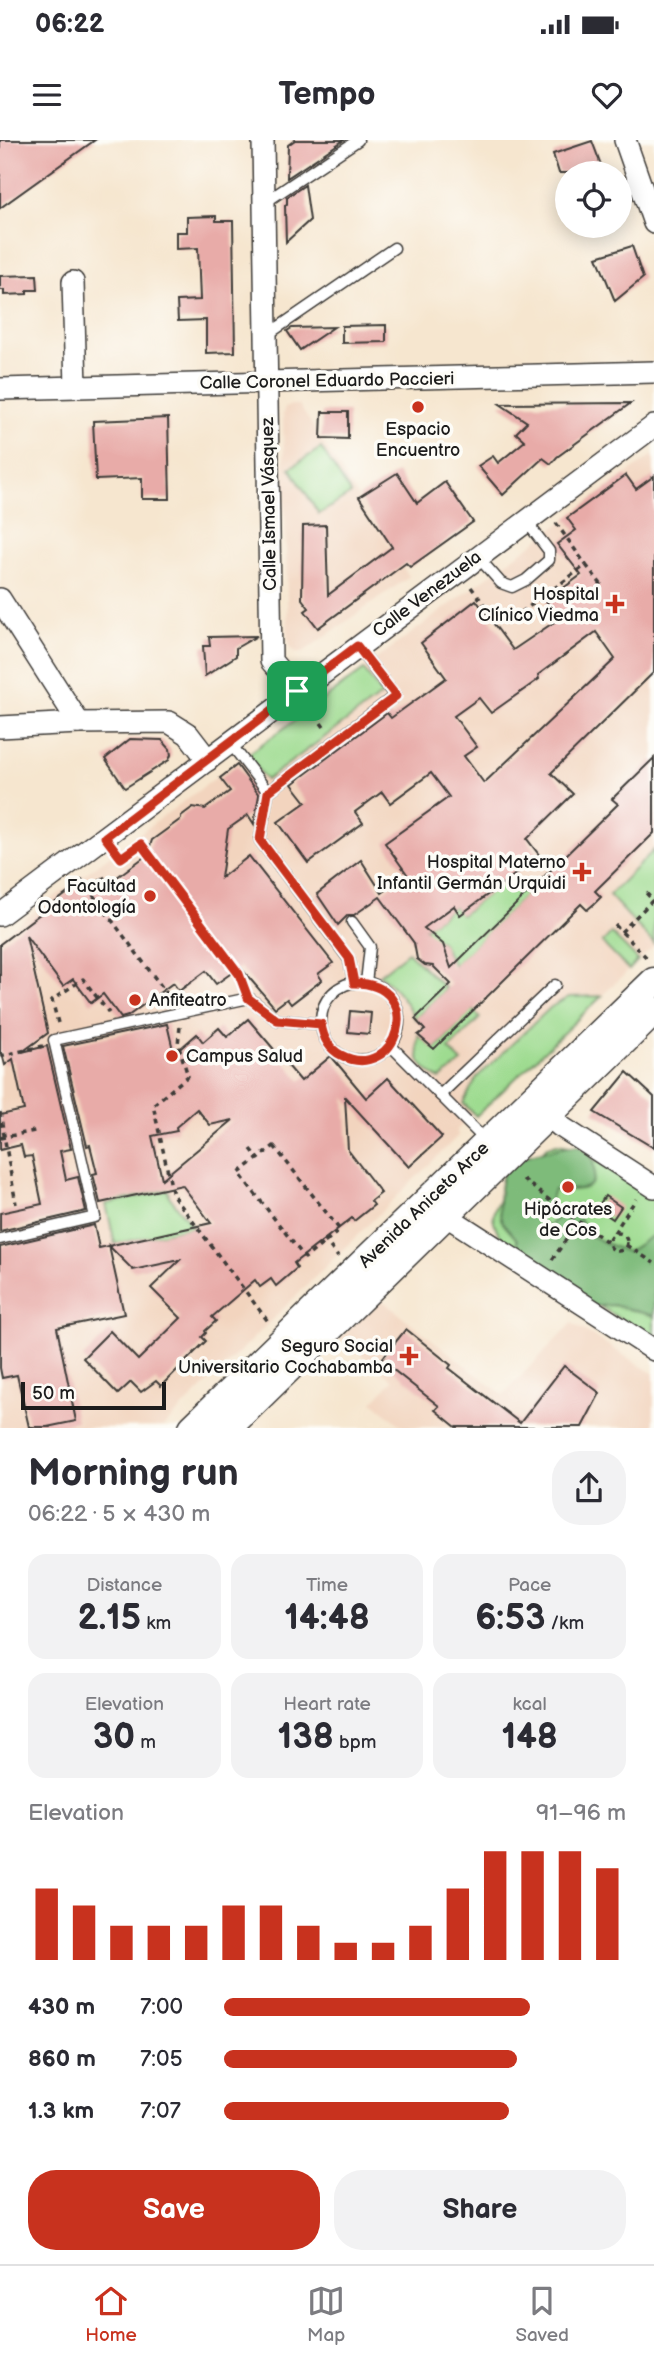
<!DOCTYPE html>
<meta charset="utf-8">
<style>
:root{--surface:#fff;--page:#f2f2f3;--text:#2b2b33;--muted:#7c7c81;--line:#e1e1e2;--accent:#c8321e}
body{margin:0;font-family:"Balsamiq Sans",sans-serif;background:var(--page);color:var(--text);height:100vh;display:flex;flex-direction:column;font-size:26px;white-space:nowrap}
*{box-sizing:border-box;margin:0}
p{font-size:23px;color:var(--muted)}
.icon{flex:none;width:38px;height:38px;fill:none;stroke:currentColor;stroke-width:2;stroke-linecap:round;stroke-linejoin:round}
.map{position:relative;height:1288px;overflow:hidden}
.panel{display:flex;flex-direction:column;background:var(--surface);flex:1}
.panel>*{flex:none}
.tools{position:absolute;left:555px;top:21px;display:grid;gap:14px}
.tools a{display:grid;place-items:center;width:77px;height:77px;border-radius:50%;background:var(--surface);box-shadow:0 4px 18px #0003;font-size:35px}
.scale{position:absolute;left:21px;bottom:18px;width:145px;box-sizing:border-box;padding-left:7px;border:4px solid #1c1c1c;border-top:0;font-size:19px;line-height:24px;white-space:nowrap;color:#1c1c1c;-webkit-text-stroke:5px #fdfcf7;paint-order:stroke}
.pin{position:absolute;display:grid;place-items:center;width:60px;height:60px;color:#fff;margin:-30px;border-radius:14px;box-shadow:0 4px 10px #0006}
.round{display:grid;place-items:center;flex:none;width:74px;height:74px;border-radius:28px;background:var(--page)}
.summary{display:flex;align-items:center;justify-content:space-between;height:119px;padding:0 28px}
h1{font-size:38px;font-weight:700;line-height:52px}
.figures{display:grid;grid-template-columns:repeat(3,1fr);gap:10px;height:119px;padding:7px 28px}
.figures div{display:grid;align-content:center;border-radius:18px;background:var(--page);text-align:center}
.figures b{font-size:35px;font-weight:700}
.figures small{font-size:19px;font-weight:400}
.figures p{font-size:19px}
.chart{height:196px;padding:14px 28px}
.chart p{display:flex;justify-content:space-between}
.chart svg{width:100%;height:126px;margin-top:7px;stroke:var(--accent);stroke-width:6}
.primary-button{display:flex;gap:14px;margin-top:auto;padding:14px 28px}
.primary-button a{flex:1;height:80px;border-radius:28px;background:var(--accent);color:#fff;font-size:28px;font-weight:700;line-height:80px;text-align:center}
.primary-button a+a{background:var(--page);color:var(--text)}
ul{padding:0 28px;list-style:none;font-size:23px}
li{display:grid;grid-template-columns:112px 84px 1fr;align-items:center;height:52px}
li i{height:18px;border-radius:9px;background:var(--accent)}
.status{display:flex;justify-content:space-between;align-items:center;height:49px;padding:0 35px;background:var(--surface);direction:ltr}
.status svg{height:19px;fill:currentColor}
header{display:flex;justify-content:space-between;align-items:center;height:91px;padding:0 28px;background:var(--surface);font-size:32px;font-weight:700}
.dock{display:flex;justify-content:space-around;align-items:center;height:98px;border-top:2px solid var(--line);background:var(--surface);font-size:19px;color:var(--muted)}
.dock a{display:grid;justify-items:center;gap:4px}
.dock .current{color:var(--accent)}
.map>svg:first-child{display:block}
.built{fill:#f2d4be}
.green{fill:#9edb90;stroke:#5d7c56;stroke-width:2}
.forest{fill:#7ebb7a;stroke:#4d6c4b;stroke-width:2}
.building{fill:#e8aba8;fill-rule:evenodd}
.lines{fill:none;stroke-linecap:round;stroke-linejoin:round}
.service-casing{stroke:#3d3a37;stroke-width:13}
.minor-casing{stroke:#3d3a37;stroke-width:24}
.secondary-casing{stroke:#3d3a37;stroke-width:31}
.path{stroke:#3d3a37;stroke-width:3.5;stroke-dasharray:5 5;stroke-linecap:butt}
.service{stroke:#fff;stroke-width:10}
.minor{stroke:#fff;stroke-width:21}
.secondary{stroke:#fff;stroke-width:28}
.route-casing{stroke:#fff;stroke-width:14}
.route{stroke:#c8321e;stroke-width:9}
.poi-dot{fill:#c8321e;stroke:#fdfcf7;stroke-width:2.5}
.labels{text-anchor:middle;dominant-baseline:central;stroke-width:7;stroke-linejoin:round;paint-order:stroke}
.street-label{font-size:18px;fill:#1c1c1c;stroke:#fdfcf7}
.poi-label{font-size:18px;fill:#1c1c1c;stroke:#fdfcf7;text-anchor:end}
</style>
<div class="status"><b>06:22</b><svg viewBox="0 0 49 12"><path d="M0 12V9h3v3zM5 12V6h3v6zM10 12V3h3v9zM15 12V0h3v12zM26 1h20v11H26zM47 4h2v5h-2z"/></svg></div>
<header><svg class="icon" aria-label="menu" viewBox="0 0 24 24"><path d="M4 6h16M4 12h16M4 18h16"/></svg>Tempo<svg class="icon" aria-label="heart" viewBox="0 0 24 24"><path d="M12 20l-8-8c-3-5 5-10 8-4 3-6 11-1 8 4z"/></svg></header>
<div class="map">
<svg width="654" height="1288" viewBox="0 0 654 1288">
<rect width="100%" height="100%" fill="#fdfcf7"/>
<filter id="ink" filterUnits="userSpaceOnUse"><feTurbulence type="fractalNoise" baseFrequency=".0143" numOctaves="2"/><feDisplacementMap in="SourceGraphic" scale="14" xChannelSelector="R" yChannelSelector="G"/><feConvolveMatrix kernelMatrix="1 2 1 2 8 2 1 2 1" color-interpolation-filters="sRGB"/></filter>
<filter id="wash" filterUnits="userSpaceOnUse"><feTurbulence type="fractalNoise" baseFrequency=".00686" numOctaves="4" result="noise"/><feDisplacementMap in="SourceGraphic" scale="28" xChannelSelector="R" yChannelSelector="G"/><feGaussianBlur stdDeviation="1.57" result="paint"/><feColorMatrix in="noise" values="0 0 0 0 0 0 0 0 0 0 0 0 0 0 0 0 0 1.4 0 .05"/><feComposite in="paint" operator="in"/></filter>
<g filter="url(#wash)">
<rect width="100%" height="100%" fill="#f6e6cf"/>
<g class="built">
<polygon points="291,265 299,265 409,437 303,512 297,513 291,508 288,498 283,274 285,268"/>
<polygon points="654,314 654,710 609,755 654,806 476,976 472,973 457,990 458,996 163,1287 0,1288 0,797"/>
<polygon points="379,1158 503,1255 572,1183 654,1234 654,1287 403,1287 373,1262 393,1240 341,1198"/>
</g>
<g class="green">
<polygon points="321,308 351,354 319,374 290,328"/>
<polygon points="364,530 382,555 266,640 247,615"/>
<polygon points="654,710 654,804 609,755"/>
<polygon points="503,731 514,747 522,741 528,753 454,826 441,801 429,796 425,788 454,766 461,775 488,754"/>
<polygon points="611,793 638,820 629,830 602,803"/>
<path d="M408,812L446,849L415,879C405,860 396,847 379,835Z"/>
<polygon points="602,856 476,976 463,963 477,937 551,867 569,857"/>
<path d="M473,869L480,878L449,909L462,922L440,939C418,927 416,918 418,895L435,909Z"/>
<path d="M557,1004L575,1007L654,1058V1201L509,1108C485,1079 490,1068 513,1043C525,1031 536,1019 547,1007Z"/>
<polygon points="168,1050 169,1056 193,1087 115,1104 106,1064"/>
</g>
<path class="forest" d="M578,1005L591,1014C602,1052 586,1050 554,1050L548,1066L538,1079L548,1087L560,1074L577,1075C587,1099 604,1102 627,1112L650,1097H654V1176L613,1165L577,1168L516,1116L517,1100C513,1094 507,1089 503,1083C496,1072 499,1033 509,1024C520,1015 563,1007 578,1005Z"/>
<g id="blocks">
<g class="building">
<polygon points="0,0 95,0 0,68"/>
<polygon points="295,0 344,0 287,38 288,5"/>
<polygon points="592,1 604,33 559,33 553,14"/>
<polygon points="305,45 310,80 286,102 285,65 287,64 287,57"/>
<polygon points="216,76 216,81 233,81 235,212 206,213 206,180 178,181 177,161 200,160 198,108 176,109 176,92 187,92 187,77"/>
<polygon points="632,106 643,138 615,161 597,117"/>
<polygon points="37,135 38,150 27,150 27,154 4,155 4,150 0,150 0,136"/>
<polygon points="386,185 386,202 342,203 342,186"/>
<polygon points="334,187 300,210 287,191 292,188"/>
<polygon points="631,263 557,317 551,324 543,318 503,355 478,326 493,316 498,323 525,301 516,293 527,282 500,264"/>
<polygon points="322,272 348,272 348,299 321,298"/>
<polygon points="168,278 170,359 142,359 142,338 96,340 93,281"/>
<polygon points="397,333 417,363 445,342 473,382 410,427 406,423 318,488 305,471 309,468 302,459 303,386 326,385 328,455 392,407 359,357"/>
<path d="M626,335L636,349L654,336V532L551,633L573,654L527,699L540,716L460,775L454,766L424,788L443,804L451,828L618,664L612,659L654,618V693L595,751L601,757L594,764L587,770L581,764L434,909L418,895L425,890L415,879L451,844L433,826L425,825L417,819L414,803L380,757L354,775H348L338,785L317,754L361,720L382,753L407,734L385,703L449,657L431,633L390,663L382,652L355,672L363,683L308,723L278,682L306,662L292,644L387,573L391,578L446,538L421,503L476,460L513,510L560,478L546,461L581,435L557,404L576,390L567,378ZM596,492L615,519L484,643L464,616L477,607L454,576L479,558L491,573L539,539L538,535Z"/>
<polygon points="257,496 236,508 236,516 205,536 203,506 210,506 209,497"/>
<polygon points="130,599 162,600 170,609 171,615 169,620 125,648 105,619"/>
<polygon points="237,625 259,655 254,684 248,675 228,689 221,738 249,716 333,823 318,834 322,840 291,864 287,859 275,868 240,827 216,844 206,831 179,851 173,843 128,876 121,878 103,854 91,863 73,839 63,846 26,796 48,893 22,912 47,906 71,1009 60,1011 66,1040 78,1037 86,1071 0,1091 0,1073 42,1064 32,1016 24,1017 21,1005 0,1010 0,975 24,970 13,919 5,925 2,913 0,913 0,804 77,746 82,753 104,737 109,743 147,715 152,700 181,679 181,676 193,667 205,669 230,651 220,638"/>
<polygon points="350,871 371,873 369,894 348,892"/>
<path d="M248,879L301,941L331,916L366,958L388,938L442,997L409,1027L345,957L348,1010L381,1053L371,1061L374,1065L354,1081L352,1078L294,1123L297,1128L276,1146L271,1139L260,1147L255,1140L212,1177L216,1181L205,1191L206,1193L202,1197L206,1201L161,1246L156,1241L141,1252L131,1242L118,1254L83,1218L110,1191L138,1220L181,1178L151,1148L180,1120L133,1130L109,1106L124,1174L57,1188L76,1281L47,1287H29L17,1235L2,1238L0,1228V1107L94,1085L99,1108L211,1083L182,1045L100,1063L93,1034L97,1033L90,1005L87,1006L63,906L167,884L174,914L197,894L203,902L219,888L227,897ZM197,969L210,985L233,980L162,1039L152,996L177,991L176,987Z"/>
<polygon points="627,932 654,957 654,1008 594,972"/>
<polygon points="605,1056 621,1067 613,1079 597,1068"/>
<polygon points="406,1189 451,1225 449,1228 520,1283 564,1226 600,1253 582,1287 456,1287 435,1270 439,1266 381,1220"/>
</g>
</g>
</g>
<g filter="url(#ink)">
<use href="#blocks" fill-opacity="0" stroke="#3d3a37" stroke-width="2"/>
<g class="lines">
<g class="service-casing">
<g id="service">
<polyline points="264,63 358,0"/>
<polyline points="267,195 394,108"/>
<polyline points="478,417 501,443 512,447 526,440 549,420 549,411 526,381"/>
<polyline points="230,603 268,652 395,556 357,506"/>
<polyline points="268,652 260,700 349,819 354,843"/>
<polyline points="352,782 370,807 366,843"/>
<circle cx="360" cy="881" r="39"/>
<polyline points="390,905 486,1001"/>
<polyline points="440,955 555,845"/>
<polyline points="0,1099 95,1077 54,900 249,858 277,880 321,884"/>
</g>
</g>
<g class="minor-casing">
<g id="minor">
<polyline points="263,0 271,521 297,551"/>
<polyline points="625,0 654,83"/>
<polyline points="73,142 76,247"/>
<polyline points="0,249 654,232"/>
<polyline points="0,459 79,583"/>
<polyline points="0,587 79,583 169,582 188,594 208,620"/>
<polyline points="0,775 654,286"/>
<polyline points="547,975 560,986 654,1047"/>
<polyline points="445,1075 654,1210"/>
</g>
</g>
<g class="secondary-casing">
<g id="secondary">
<polyline points="193,1288 654,842"/>
<polyline points="227,1288 654,871"/>
</g>
</g>
<g class="path">
<polyline points="556,383 586,425"/>
<polyline points="471,447 496,480 508,482 586,425 604,448"/>
<polyline points="309,567 327,591"/>
<polyline points="117,711 121,718 141,704 239,834 244,847"/>
<polyline points="81,739 173,862"/>
<polyline points="615,785 648,819"/>
<polyline points="621,792 653,760 646,753"/>
<polyline points="58,883 52,860 83,839 109,873"/>
<polyline points="180,887 178,904 188,936 153,965 173,1055 270,1184"/>
<polyline points="0,916 43,906"/>
<polyline points="0,972 16,1064"/>
<polyline points="0,998 39,990"/>
<polygon points="274,1006 340,1090 305,1118 239,1033"/>
<polyline points="251,1009 260,1020"/>
<polyline points="523,1039 558,1067 609,1103"/>
<polyline points="614,1093 636,1059"/>
<circle cx="618" cy="1102" r="9"/>
<polyline points="324,1099 338,1117"/>
<polyline points="626,1105 654,1123"/>
<polyline points="552,1120 579,1081"/>
<polyline points="49,1287 49,1288"/>
</g>
<use href="#service" class="service"/>
<use href="#minor" class="minor"/>
<use href="#secondary" class="secondary"/>
</g>
</g>
<g class="lines" filter="url(#ink)">
<g class="route-casing">
<path id="route" d="M357,506L396,556L268,652L260,700L349,818L354,843C429,843 397,945 341,915C329,909 323,897 321,884L277,880L248,858L239,834L141,704L121,718L105,697Z"/>
</g>
<use href="#route" class="route"/>
</g>
<g class="poi-dot">
<circle cx="418" cy="267" r="7"/>
<path d="M611.5 453.5h7v7h7v7h-7v7h-7v-7h-7v-7h7z"/>
<path d="M578.5 721.5h7v7h7v7h-7v7h-7v-7h-7v-7h7z"/>
<circle cx="150" cy="756" r="7"/>
<circle cx="135" cy="860" r="7"/>
<circle cx="172" cy="916" r="7"/>
<circle cx="568" cy="1047" r="7"/>
<path d="M405.5 1205.5h7v7h7v7h-7v7h-7v-7h-7v-7h7z"/>
</g>
<g class="labels">
<g class="street-label">
<text transform="translate(327 241) rotate(-1)">Calle Coronel Eduardo Paccieri</text>
<text transform="translate(269 364) rotate(-91)">Calle Ismael Vásquez</text>
<text transform="translate(427 454) rotate(-37)">Calle Venezuela</text>
<text transform="translate(424 1065) rotate(-44)">Avenida Aniceto Arce</text>
</g>
<g class="poi-label">
<text x="418" y="289" text-anchor="middle">Espacio<tspan x="418" dy="21">Encuentro</tspan></text>
<text x="599" y="454">Hospital<tspan x="599" dy="21">Clínico Viedma</tspan></text>
<text x="566" y="722">Hospital Materno<tspan x="566" dy="21">Infantil Germán Urquidi</tspan></text>
<text x="136" y="746">Facultad<tspan x="136" dy="21">Odontología</tspan></text>
<text x="149" y="860" text-anchor="start">Anfiteatro</text>
<text x="186" y="916" text-anchor="start">Campus Salud</text>
<text x="568" y="1069" text-anchor="middle">Hipócrates<tspan x="568" dy="21">de Cos</tspan></text>
<text x="393" y="1206">Seguro Social<tspan x="393" dy="21">Universitario Cochabamba</tspan></text>
</g>
</g>
</svg>
<div class="tools">
<a><svg class="icon" aria-label="locate" viewBox="0 0 24 24"><circle cx="12" cy="12" r="6"/><path d="M12 2v4M12 18v4M2 12h4M18 12h4"/></svg></a>
</div>
<div class="scale">50 m</div>
<div class="pin" style="left:297px;top:551px;background:#1e9e55"><svg class="icon" aria-label="arrive" viewBox="0 0 24 24"><path d="M6 21V4h12l-3 4 3 4H6"/></svg></div>
</div>
<section class="panel">
<div class="summary"><div><h1>Morning run</h1><p>06:22 · 5 × 430 m</p></div><a class="round"><svg class="icon" aria-label="share" viewBox="0 0 24 24"><path d="M12 15V3M7 8l5-5 5 5M5 13v7h14v-7"/></svg></a></div>
<div class="figures">
<div><p>Distance</p><b>2.15<small> km</small></b></div>
<div><p>Time</p><b>14:48</b></div>
<div><p>Pace</p><b>6:53<small> /km</small></b></div>
</div>
<div class="figures">
<div><p>Elevation</p><b>30<small> m</small></b></div>
<div><p>Heart rate</p><b>138<small> bpm</small></b></div>
<div><p>kcal</p><b>148</b></div>
</div>
<div class="chart"><p><span>Elevation</span>91–96 m</p>
<svg viewBox="0 0 160 44" preserveAspectRatio="none"><path d="M5 44V19M15 44V25M25 44V32M35 44V32M45 44V32M55 44V25M65 44V25M75 44V32M85 44V38M95 44V38M105 44V32M115 44V19M125 44V6M135 44V6M145 44V6M155 44V12"/></svg>
</div>
<ul>
<li><b>430 m</b>7:00<i style="width:76%"></i></li>
<li><b>860 m</b>7:05<i style="width:73%"></i></li>
<li><b>1.3 km</b>7:07<i style="width:71%"></i></li>
</ul>
<div class="primary-button"><a>Save</a><a>Share</a></div>
</section>
<nav class="dock">
<a class="current"><svg class="icon" aria-label="home" viewBox="0 0 24 24"><path d="M3 11l9-7 9 7M6 9v11h12V9"/></svg>Home</a>
<a><svg class="icon" aria-label="map" viewBox="0 0 24 24"><path d="M3 6l6-2 6 2 6-2v14l-6 2-6-2-6 2zM9 4v14M15 6v14"/></svg>Map</a>
<a><svg class="icon" aria-label="saved" viewBox="0 0 24 24"><path d="M7 4h10v16l-5-4-5 4z"/></svg>Saved</a>
</nav>
